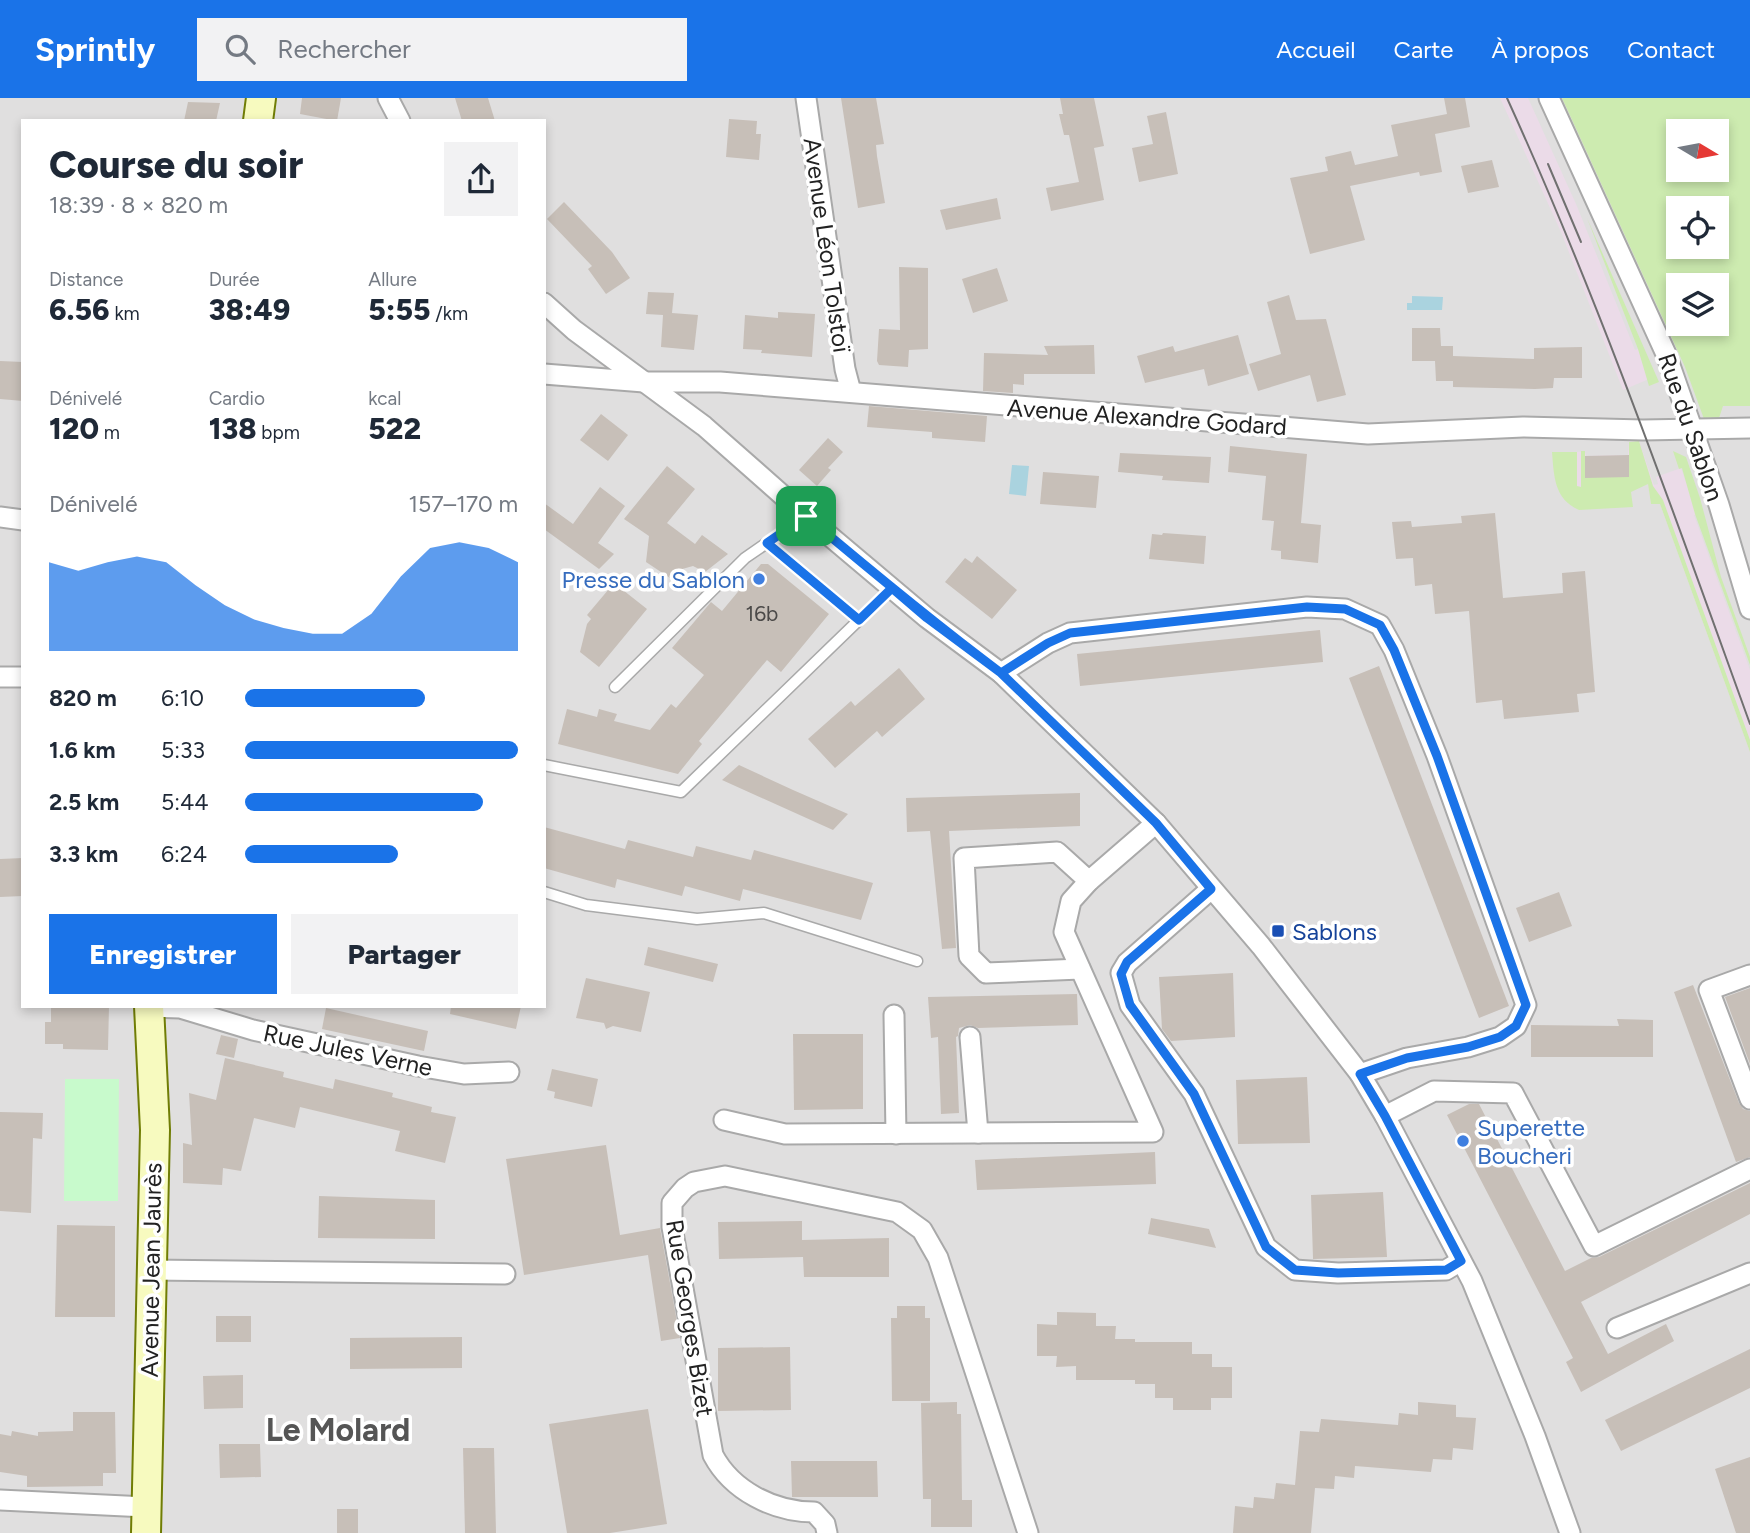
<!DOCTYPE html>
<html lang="fr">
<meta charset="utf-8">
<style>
:root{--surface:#fff;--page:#f2f2f3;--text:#1f2937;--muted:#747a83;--accent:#1a73e8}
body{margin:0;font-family:Figtree,sans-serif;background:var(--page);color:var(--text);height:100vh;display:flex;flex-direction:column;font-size:26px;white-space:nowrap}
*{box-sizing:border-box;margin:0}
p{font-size:23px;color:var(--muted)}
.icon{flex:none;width:38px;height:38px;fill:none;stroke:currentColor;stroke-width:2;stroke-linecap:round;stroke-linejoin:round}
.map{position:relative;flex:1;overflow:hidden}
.side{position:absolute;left:21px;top:21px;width:525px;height:889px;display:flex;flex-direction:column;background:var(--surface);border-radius:0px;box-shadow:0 4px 10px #0003}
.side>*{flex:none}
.needle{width:46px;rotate:100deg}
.fabs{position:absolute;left:1666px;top:21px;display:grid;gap:14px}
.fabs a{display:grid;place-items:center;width:63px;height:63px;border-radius:0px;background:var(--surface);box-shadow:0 4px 10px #0003;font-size:35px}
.pin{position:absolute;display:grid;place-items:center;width:60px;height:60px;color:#fff;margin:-30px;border-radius:14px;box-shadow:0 4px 10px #0006}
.round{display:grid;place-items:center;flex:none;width:74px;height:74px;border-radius:0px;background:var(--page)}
.headline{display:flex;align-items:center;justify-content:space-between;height:119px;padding:0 28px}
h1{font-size:38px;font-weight:800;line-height:52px}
.stats{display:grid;grid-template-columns:repeat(3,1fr);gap:10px;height:119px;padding:7px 28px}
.stats div{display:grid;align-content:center}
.stats b{font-size:30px;font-weight:800}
.stats small{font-size:19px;font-weight:400}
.stats p{font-size:19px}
.chart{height:196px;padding:14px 28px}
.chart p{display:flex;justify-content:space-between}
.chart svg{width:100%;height:126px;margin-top:7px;fill:var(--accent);opacity:.7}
.primary-button{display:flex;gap:14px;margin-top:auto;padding:14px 28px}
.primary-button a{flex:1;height:80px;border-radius:0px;background:var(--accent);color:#fff;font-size:28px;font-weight:800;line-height:80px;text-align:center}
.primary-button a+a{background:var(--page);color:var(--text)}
ul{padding:0 28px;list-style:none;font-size:23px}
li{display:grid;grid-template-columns:112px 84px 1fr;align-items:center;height:52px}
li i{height:18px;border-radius:9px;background:var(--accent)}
header{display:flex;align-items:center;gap:42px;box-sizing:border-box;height:98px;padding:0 35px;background:var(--accent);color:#fff}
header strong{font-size:33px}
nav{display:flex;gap:38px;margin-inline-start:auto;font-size:24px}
.search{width:490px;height:63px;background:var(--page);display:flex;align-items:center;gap:18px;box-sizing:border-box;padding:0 24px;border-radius:0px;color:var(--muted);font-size:26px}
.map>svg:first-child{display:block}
.residential{fill:#e0dfdf;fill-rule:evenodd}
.industrial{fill:#ebdbe8}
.grass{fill:#cdebb0;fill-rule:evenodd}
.park{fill:#c8facc}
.water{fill:#aad3df}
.building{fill:#c7bfb8}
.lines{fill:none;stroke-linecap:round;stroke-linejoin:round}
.lane-casing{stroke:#a9a9a9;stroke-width:13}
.street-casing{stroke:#a9a9a9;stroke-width:23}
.secondary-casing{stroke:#707d05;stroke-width:32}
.lane{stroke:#fff;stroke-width:10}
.street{stroke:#fff;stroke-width:19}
.secondary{stroke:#f7fabf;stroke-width:28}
.tram{stroke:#707070;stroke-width:2}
.route-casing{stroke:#fff;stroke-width:14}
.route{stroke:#1a73e8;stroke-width:9}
.shop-dot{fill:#3f7fe0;stroke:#fff;stroke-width:2.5}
.transit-dot{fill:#1a4fb4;stroke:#fff;stroke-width:2.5}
.labels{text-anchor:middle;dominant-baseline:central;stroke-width:7;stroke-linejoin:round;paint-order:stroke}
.number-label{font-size:21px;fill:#4b4948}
.street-label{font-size:24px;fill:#222;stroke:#fff}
.shop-label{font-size:24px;fill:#366cbe;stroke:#fff;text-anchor:end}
.transit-label{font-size:24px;fill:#164399;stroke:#fff;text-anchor:start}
.district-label{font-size:32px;font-weight:bold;fill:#555;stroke:#fff}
</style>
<header>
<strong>Sprintly</strong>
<div class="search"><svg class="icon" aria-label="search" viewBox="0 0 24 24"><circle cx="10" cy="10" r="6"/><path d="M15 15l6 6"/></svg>Rechercher</div>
<nav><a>Accueil</a><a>Carte</a><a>À propos</a><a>Contact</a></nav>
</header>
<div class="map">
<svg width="1750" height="1435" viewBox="0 0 1750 1435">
<rect width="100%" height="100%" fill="#f2efe9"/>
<path class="residential" d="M0,0H1750V1435H0ZM23,23H544V908H23ZM1678,33H1717V72H1678ZM1678,110H1717V149H1678ZM1678,187H1717V226H1678Z"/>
<g class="industrial">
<polygon points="1500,0 1528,0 1576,106 1635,252 1638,251 1649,281 1623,292 1561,134"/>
<polygon points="1639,343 1654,387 1658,386 1656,379 1681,370 1697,416 1694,417 1750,572 1750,654 1660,406 1651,406 1648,386 1577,389 1577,354 1585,353 1586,358 1628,357 1629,344"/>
</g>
<g class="grass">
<path d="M1562,0H1750V308H1723L1719,320L1704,321L1685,269ZM1678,33H1717V72H1678ZM1678,110H1717V149H1678ZM1678,187H1717V226H1678Z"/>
<polygon points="1587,120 1659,284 1649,288 1638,251"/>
<path d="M1639,343L1653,388L1663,402L1750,642V654L1660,406H1651L1648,386L1631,394L1633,409L1579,412C1554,401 1554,378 1552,354H1577V388L1581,389V353H1585V379H1629V344Z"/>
<polygon points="1673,353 1686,359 1700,400 1721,479 1750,559 1750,567 1695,416 1682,370 1679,371"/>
</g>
<polygon class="park" points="65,981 119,981 118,1103 64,1103"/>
<g class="water">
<polygon points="1412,198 1443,199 1442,212 1407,212 1407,205 1412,205"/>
<polygon points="1012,367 1029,368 1026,398 1009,396"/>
</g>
<g class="building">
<polygon points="302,0 341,0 337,23 300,16"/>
<polygon points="455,0 488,0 495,23 462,23"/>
<polygon points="841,0 876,0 884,46 876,47 877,58 885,105 858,110"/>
<polygon points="1060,0 1094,0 1104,48 1094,50 1104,102 1051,113 1046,90 1079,84 1069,37 1064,37 1059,16 1063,16"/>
<polygon points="1444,0 1465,0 1470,29 1435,36 1442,74 1420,78 1419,74 1350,88 1365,142 1310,156 1290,80 1328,73 1325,59 1351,53 1355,67 1398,58 1391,27 1447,16"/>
<polygon points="188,4 220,5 216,23 184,23"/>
<polygon points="1166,14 1178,76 1139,84 1132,50 1153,46 1147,18"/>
<polygon points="729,21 757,23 756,36 761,36 759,62 726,59"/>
<polygon points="1492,62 1499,89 1468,95 1461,68"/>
<polygon points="997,100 1001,121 946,132 940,112"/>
<polygon points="564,104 612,154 630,180 606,196 588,171 592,168 547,121"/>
<polygon points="899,169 928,170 928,251 909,252 908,269 879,267 877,263 879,231 900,232"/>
<polygon points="997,170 1008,203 973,215 962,181"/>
<polygon points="648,194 674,195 672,215 698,217 694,252 661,249 663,217 646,216"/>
<polygon points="1289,197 1296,222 1326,221 1346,297 1317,304 1310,277 1258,293 1249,266 1281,256 1267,204"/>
<polygon points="778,214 815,216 812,259 761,255 762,252 743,251 745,217 778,220"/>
<polygon points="1412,230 1440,230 1441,248 1453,248 1453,258 1534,261 1534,250 1582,249 1582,280 1554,280 1553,290 1535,291 1453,289 1453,283 1436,283 1435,263 1412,263"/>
<polygon points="1238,237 1249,276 1208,288 1204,271 1145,285 1137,258 1173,248 1175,254"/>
<polygon points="1094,247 1095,276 1024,276 1024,287 1013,286 1013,295 983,293 984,255 1048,257 1044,248"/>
<polygon points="0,263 23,264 23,303 0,301"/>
<polygon points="869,308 987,318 985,344 932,340 932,334 867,329"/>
<polygon points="601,316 628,337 608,363 580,342"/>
<polygon points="828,340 843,354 828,370 831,372 817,388 799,372"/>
<polygon points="1230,348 1307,356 1301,425 1321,427 1318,465 1281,461 1281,453 1271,452 1274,423 1262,422 1266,378 1228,374"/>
<polygon points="1120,355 1211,359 1209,385 1162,382 1163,378 1118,374"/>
<polygon points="1629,357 1629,379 1585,380 1585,358"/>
<polygon points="667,368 695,391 667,425 695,446 702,437 728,456 705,474 693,468 675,473 670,480 646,464 649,438 624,421"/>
<polygon points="1043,374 1099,378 1096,410 1040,406"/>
<polygon points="600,389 625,408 598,445 614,456 599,471 544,431 544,405 573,426"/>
<polygon points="1495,415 1503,500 1563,495 1562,475 1585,473 1595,594 1577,596 1579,614 1504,621 1502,602 1476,605 1469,513 1435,516 1432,486 1415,488 1413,460 1396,461 1392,424 1411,423 1412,429 1462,425 1461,418"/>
<polygon points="1163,435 1206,438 1204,466 1149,461 1152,436 1162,437"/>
<polygon points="977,458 1017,492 992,521 945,484 965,460 972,465"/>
<polygon points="761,466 768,466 829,516 781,574 767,562 699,643 702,646 678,676 558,646 567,611 597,619 599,611 617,616 614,623 650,632 671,606 676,610 704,577 672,550 711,504 722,513"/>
<polygon points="614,485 647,511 599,569 580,554 587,526 591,521 587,517"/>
<polygon points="1320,532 1323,564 1080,588 1077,556"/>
<polygon points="1379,568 1509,908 1479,920 1349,580"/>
<polygon points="899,570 925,601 882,639 877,633 835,670 808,641 851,603 855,608"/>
<polygon points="739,667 793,692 848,716 833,732 722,682"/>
<polygon points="1080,695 1080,728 949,733 956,850 942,851 930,733 907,734 906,700"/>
<polygon points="544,729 625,751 628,742 693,759 696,748 751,762 754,752 873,785 861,822 743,791 740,803 685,788 682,798 617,781 615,790 544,770"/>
<polygon points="23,760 23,798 0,799 0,761"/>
<polygon points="1559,794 1572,828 1529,844 1516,810"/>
<polygon points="648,849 718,866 713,884 644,867"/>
<polygon points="1233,875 1235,939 1171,943 1162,931 1159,879"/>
<polygon points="586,880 650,894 641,934 613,928 606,931 604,925 576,920"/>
<polygon points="1693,887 1739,1005 1743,1011 1750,1013 1750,1059 1736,1064 1674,894"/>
<polygon points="1750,890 1750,966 1725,899"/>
<polygon points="1077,896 1078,927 978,930 970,927 959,930 958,938 956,939 959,1015 941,1016 938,939 931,940 928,899"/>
<polygon points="62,908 109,908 108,952 63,951 63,946 45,946 45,924 51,924 51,910 62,910"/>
<polygon points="451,908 521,908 516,931 450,916"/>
<polygon points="326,910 428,933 424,953 322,931"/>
<polygon points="1617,921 1653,922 1653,959 1531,959 1531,927 1619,928"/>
<polygon points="793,936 863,936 863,1011 794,1012"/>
<polygon points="221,937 238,941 234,960 216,956"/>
<polygon points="225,960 284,974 283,979 333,991 335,981 393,995 392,999 432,1009 431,1014 456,1019 445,1065 395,1053 400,1033 300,1009 295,1030 254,1020 241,1073 223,1070 222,1087 183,1085 183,1045 192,1047 189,995 216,1002"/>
<polygon points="552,971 598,981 592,1009 554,1000 555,994 547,992"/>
<polygon points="1307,979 1310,1045 1238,1046 1236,982"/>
<polygon points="1469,1006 1479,1006 1565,1173 1591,1160 1599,1159 1750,1085 1750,1116 1581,1204 1608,1256 1666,1226 1674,1243 1581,1294 1566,1264 1573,1260 1447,1017"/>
<polygon points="0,1014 43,1015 42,1041 33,1040 31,1115 0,1113"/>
<polygon points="606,1047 620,1137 660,1130 680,1240 661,1243 648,1157 524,1177 506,1061"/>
<polygon points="1155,1054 1156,1086 977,1092 975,1062"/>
<polygon points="1383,1094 1387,1159 1313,1161 1311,1097"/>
<polygon points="319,1098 435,1102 435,1141 318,1140"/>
<polygon points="1151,1120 1209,1131 1216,1150 1148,1136"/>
<polygon points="802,1123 802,1142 889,1140 889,1179 804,1179 803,1159 719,1161 718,1124"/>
<polygon points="57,1127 115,1128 115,1219 55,1219"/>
<polygon points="897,1208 925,1208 925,1220 930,1220 930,1303 892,1303 891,1220 897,1220"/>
<polygon points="1057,1214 1096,1215 1096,1228 1116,1228 1115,1241 1135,1241 1135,1244 1192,1244 1192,1256 1212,1256 1212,1269 1232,1269 1232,1300 1211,1300 1211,1312 1173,1312 1173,1300 1155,1300 1155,1286 1135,1286 1135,1282 1076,1282 1076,1268 1056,1269 1057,1258 1037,1258 1037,1226 1057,1227"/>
<rect x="216" y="1218" width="35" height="26"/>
<polygon points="462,1239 462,1270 350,1271 350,1240"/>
<polygon points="790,1249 791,1312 718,1313 718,1250"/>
<polygon points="1750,1251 1750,1290 1621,1353 1605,1322"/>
<polygon points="243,1277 243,1310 204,1311 203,1278"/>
<polygon points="957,1304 957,1316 961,1316 962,1402 972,1402 972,1429 931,1429 931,1401 923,1401 921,1305"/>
<polygon points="1418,1304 1456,1307 1456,1319 1476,1320 1473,1352 1453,1350 1452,1362 1433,1361 1431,1374 1355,1368 1354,1380 1335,1378 1334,1391 1315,1390 1311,1435 1233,1435 1235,1408 1253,1410 1254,1399 1274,1401 1276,1385 1295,1387 1300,1333 1319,1334 1321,1321 1398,1327 1399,1315 1418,1317"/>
<polygon points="648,1311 667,1426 610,1435 567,1435 549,1326"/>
<polygon points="73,1314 115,1314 116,1375 103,1375 103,1388 27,1389 27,1378 0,1374 0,1336 11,1338 12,1333 38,1338 38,1334 73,1333"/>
<polygon points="219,1346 260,1346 261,1379 220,1380"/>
<polygon points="463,1350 494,1350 496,1435 465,1435"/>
<polygon points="1750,1359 1750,1435 1736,1435 1715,1371"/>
<polygon points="791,1363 877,1363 878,1399 792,1399"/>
<rect x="337" y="1411" width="21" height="24"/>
</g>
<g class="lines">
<g class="lane-casing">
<g id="lane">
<polyline points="767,445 859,522"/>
<polyline points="615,589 745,460 806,418"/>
<polyline points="544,667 681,694 892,490"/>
<polyline points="544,794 586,807 697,821 764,815 917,863"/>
</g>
</g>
<g class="street-casing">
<g id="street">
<polyline points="388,0 400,23"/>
<polyline points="806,0 845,271 851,294"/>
<polyline points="1549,0 1666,256 1719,407 1750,511"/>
<polyline points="544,205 574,232 704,328 806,418 927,520 1001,575 1156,725 1261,848 1360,976 1385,1018 1472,1183 1535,1338 1570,1435"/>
<polyline points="544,276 644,284 720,284 1368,336 1523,329 1643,332 1750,330"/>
<polyline points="0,419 23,422"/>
<polyline points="1001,575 1048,545 1070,535 1307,509 1345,511 1380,527 1394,552 1437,658 1526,907 1516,928 1500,939 1468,949 1407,960 1360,976"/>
<polyline points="0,579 23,579"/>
<polyline points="1211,791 1127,865 1121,875 1130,907 1194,996 1266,1149 1295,1172 1338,1175 1446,1172 1461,1163"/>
<polyline points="1080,871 986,875 969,858 964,760 1057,754 1089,783"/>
<polyline points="1750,877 1709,892 1750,1001"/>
<polyline points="149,909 180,910 253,932 418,968 464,976 509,974"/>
<polyline points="894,917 896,1036"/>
<polyline points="970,939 978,1035"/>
<polyline points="1385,1018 1434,993 1513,995 1594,1148 1750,1071"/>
<polyline points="724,1022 785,1036 1153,1034 1064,834 1071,803 1089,783 1156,725"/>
<polyline points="151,1172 505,1176"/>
<polyline points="1617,1230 1750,1175"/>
<polyline points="0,1402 146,1409"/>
<path d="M827,1435L825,1426L814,1414C774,1414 732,1393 713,1357L672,1129V1105L685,1090L694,1084L725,1078L897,1114L922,1132L938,1160L1028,1435"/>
</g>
</g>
<g class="secondary-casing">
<g id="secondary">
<polyline points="258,23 261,0"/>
<polyline points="146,1435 155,1032 149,908"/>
</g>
</g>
<use href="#lane" class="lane"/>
<use href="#street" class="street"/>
<use href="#secondary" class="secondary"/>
<g class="tram">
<path d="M1507,0C1600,204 1674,416 1750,626"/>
<polyline points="1548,66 1581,144"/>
</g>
</g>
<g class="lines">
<g class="route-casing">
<path id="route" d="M806,418L767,445L859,522L892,490L927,520L1001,575L1156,725L1211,791L1127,864L1121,876L1130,907L1194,996L1266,1149L1295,1172L1338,1175L1446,1172L1461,1163L1385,1018L1360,976L1407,960L1468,949L1500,939L1516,928L1526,907L1437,658L1394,552L1380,527L1345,511L1307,509L1070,535L1048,545L1001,575C934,525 870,472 806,418"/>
</g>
<use href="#route" class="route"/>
</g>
<g class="shop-dot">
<circle cx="759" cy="481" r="7"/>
<circle cx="1463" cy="1043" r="7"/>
</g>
<rect class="transit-dot" x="1271" y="826" width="14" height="14" rx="3.5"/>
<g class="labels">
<g class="number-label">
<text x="762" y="515">16b</text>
</g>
<g class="street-label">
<text transform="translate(827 147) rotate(82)">Avenue Léon Tolstoï</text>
<text transform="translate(1147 319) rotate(4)">Avenue Alexandre Godard</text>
<text transform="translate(1691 329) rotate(71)">Rue du Sablon</text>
<text transform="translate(348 952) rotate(12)">Rue Jules Verne</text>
<text transform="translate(151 1172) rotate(-89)">Avenue Jean Jaurès</text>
<text transform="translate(690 1220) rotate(81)">Rue Georges Bizet</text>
</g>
<g class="shop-label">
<text x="745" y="481">Presse du Sablon</text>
<text x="1477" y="1029" text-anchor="start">Superette<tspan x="1477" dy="28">Boucheri</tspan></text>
</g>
<g class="transit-label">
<text x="1292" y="833">Sablons</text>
</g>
<g class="district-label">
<text x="338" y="1332">Le Molard</text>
</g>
</g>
</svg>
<div class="fabs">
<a><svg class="needle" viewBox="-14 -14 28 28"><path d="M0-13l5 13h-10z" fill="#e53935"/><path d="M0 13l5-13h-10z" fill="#747a83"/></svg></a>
<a><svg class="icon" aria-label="locate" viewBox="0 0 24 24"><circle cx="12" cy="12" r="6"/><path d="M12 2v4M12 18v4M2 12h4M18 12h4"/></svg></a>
<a><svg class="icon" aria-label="layers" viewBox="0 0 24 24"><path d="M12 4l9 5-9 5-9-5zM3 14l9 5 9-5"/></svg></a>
</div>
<div class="pin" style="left:806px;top:418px;background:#1e9e55"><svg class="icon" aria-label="arrive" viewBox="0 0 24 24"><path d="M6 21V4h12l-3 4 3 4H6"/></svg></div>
<section class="side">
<div class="headline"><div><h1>Course du soir</h1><p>18:39 · 8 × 820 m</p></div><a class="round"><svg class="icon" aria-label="share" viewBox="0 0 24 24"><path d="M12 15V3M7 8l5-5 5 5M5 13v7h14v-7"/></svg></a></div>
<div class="stats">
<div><p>Distance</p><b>6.56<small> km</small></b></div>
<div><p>Durée</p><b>38:49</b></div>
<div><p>Allure</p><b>5:55<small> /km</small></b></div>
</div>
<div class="stats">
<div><p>Dénivelé</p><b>120<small> m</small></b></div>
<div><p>Cardio</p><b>138<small> bpm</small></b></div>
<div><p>kcal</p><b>522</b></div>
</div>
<div class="chart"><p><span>Dénivelé</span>157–170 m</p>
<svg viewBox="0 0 160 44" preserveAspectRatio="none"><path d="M0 44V13L10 16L20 13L30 11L40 13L50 21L60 28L70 33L80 36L90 38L100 38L110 31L120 18L130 8L140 6L150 8L160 13V44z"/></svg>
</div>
<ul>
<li><b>820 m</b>6:10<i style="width:66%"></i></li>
<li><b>1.6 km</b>5:33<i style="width:100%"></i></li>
<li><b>2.5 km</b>5:44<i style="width:87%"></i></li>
<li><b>3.3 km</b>6:24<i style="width:56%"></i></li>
</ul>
<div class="primary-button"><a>Enregistrer</a><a>Partager</a></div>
</section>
</div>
